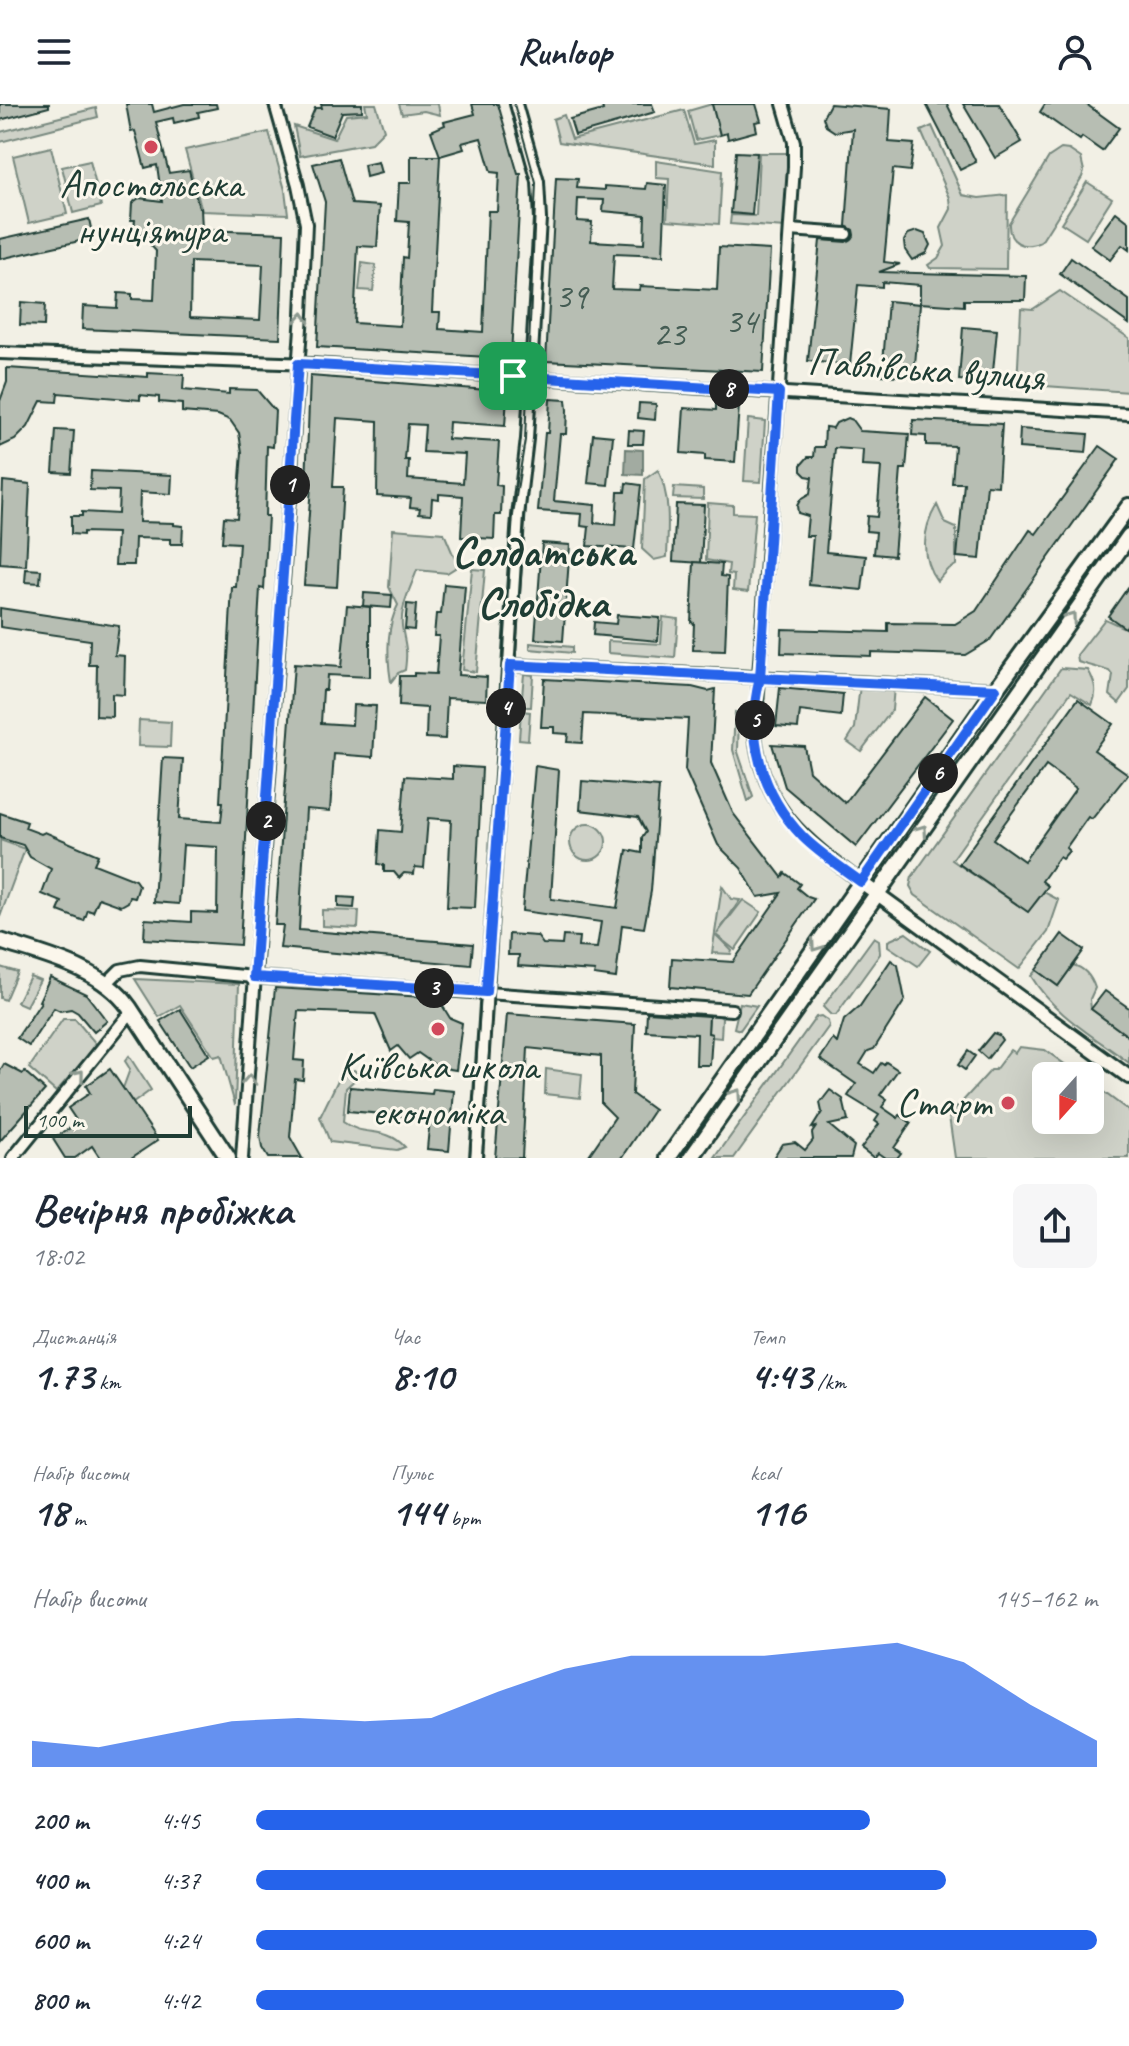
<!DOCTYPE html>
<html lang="uk">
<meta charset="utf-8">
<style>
:root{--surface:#fff;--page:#f6f6f7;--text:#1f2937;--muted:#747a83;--accent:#2563eb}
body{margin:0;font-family:Caveat,sans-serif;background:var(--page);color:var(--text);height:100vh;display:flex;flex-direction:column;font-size:30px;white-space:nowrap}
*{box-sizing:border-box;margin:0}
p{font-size:26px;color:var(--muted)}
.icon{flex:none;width:44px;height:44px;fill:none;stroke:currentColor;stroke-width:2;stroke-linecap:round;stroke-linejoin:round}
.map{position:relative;height:1054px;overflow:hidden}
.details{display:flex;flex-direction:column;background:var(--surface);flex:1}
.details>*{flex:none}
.needle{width:52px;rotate:201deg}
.buttons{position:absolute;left:1032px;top:958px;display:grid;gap:16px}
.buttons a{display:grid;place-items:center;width:72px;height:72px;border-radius:12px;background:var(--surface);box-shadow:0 8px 32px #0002;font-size:40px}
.scale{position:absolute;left:24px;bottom:20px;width:168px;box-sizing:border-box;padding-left:8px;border:4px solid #1f3d34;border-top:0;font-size:22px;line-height:28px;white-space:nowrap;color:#1f3d34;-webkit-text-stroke:6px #fbf7ec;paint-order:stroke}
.pin{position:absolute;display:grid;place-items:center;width:68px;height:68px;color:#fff;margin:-34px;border-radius:16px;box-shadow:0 4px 12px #0006}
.km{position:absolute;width:40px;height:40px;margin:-20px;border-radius:50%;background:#222;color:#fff;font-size:22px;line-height:40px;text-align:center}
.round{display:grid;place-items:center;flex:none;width:84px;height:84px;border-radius:12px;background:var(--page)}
.overview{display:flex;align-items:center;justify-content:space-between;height:136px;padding:0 32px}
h1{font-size:44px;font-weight:700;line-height:60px}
.metrics{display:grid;grid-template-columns:repeat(3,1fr);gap:12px;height:136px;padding:8px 32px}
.metrics div{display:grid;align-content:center}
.metrics b{font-size:40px;font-weight:700}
.metrics small{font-size:22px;font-weight:400}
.metrics p{font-size:22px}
.chart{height:224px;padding:16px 32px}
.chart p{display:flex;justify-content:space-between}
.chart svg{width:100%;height:144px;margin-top:8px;fill:var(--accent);opacity:.7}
ul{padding:0 32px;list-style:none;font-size:26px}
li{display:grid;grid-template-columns:128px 96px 1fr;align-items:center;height:60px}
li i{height:20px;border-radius:10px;background:var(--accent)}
header{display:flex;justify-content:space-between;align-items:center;height:104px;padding:0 32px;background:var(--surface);font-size:36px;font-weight:700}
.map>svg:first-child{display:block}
.green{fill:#cfd2c8;stroke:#77887e;stroke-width:2}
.water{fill:#a2aba1;stroke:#6e7f75;stroke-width:2}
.building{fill:#b7beb3;stroke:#1f3d34;stroke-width:2;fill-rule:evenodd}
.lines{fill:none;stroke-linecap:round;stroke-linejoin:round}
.minor-casing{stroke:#1f3d34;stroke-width:16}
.tertiary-casing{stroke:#1f3d34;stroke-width:18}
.secondary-casing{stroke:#1f3d34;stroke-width:20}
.minor{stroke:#fbf7ec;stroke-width:10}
.tertiary{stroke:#fbf7ec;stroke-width:12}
.secondary{stroke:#fbf7ec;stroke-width:14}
.tram{stroke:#1f3d34;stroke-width:2}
.oneway{stroke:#8d9a90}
.route-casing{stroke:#fff;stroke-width:16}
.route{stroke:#2563eb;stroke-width:10}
.poi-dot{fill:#d1495b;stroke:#fbf7ec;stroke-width:3}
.labels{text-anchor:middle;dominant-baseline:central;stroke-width:6;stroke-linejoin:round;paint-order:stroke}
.number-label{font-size:36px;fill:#455d54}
.poi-label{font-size:40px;fill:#1f3d34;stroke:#fbf7ec}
.street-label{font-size:40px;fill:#1f3d34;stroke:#fbf7ec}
.quarter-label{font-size:44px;font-weight:bold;fill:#1f3d34;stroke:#fbf7ec}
</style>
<header><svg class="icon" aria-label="menu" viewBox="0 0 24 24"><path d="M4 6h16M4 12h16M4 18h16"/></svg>Runloop<svg class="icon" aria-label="person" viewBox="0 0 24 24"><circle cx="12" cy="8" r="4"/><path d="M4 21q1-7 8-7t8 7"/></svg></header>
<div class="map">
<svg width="1129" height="1054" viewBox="0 0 1129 1054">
<rect width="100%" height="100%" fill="#f2f0e5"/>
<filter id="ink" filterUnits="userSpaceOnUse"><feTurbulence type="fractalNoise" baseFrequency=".0125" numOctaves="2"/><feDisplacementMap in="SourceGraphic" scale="16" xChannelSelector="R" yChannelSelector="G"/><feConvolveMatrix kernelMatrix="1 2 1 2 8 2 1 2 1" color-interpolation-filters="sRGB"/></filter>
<g filter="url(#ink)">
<g class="green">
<polygon points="365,0 376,0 384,26 371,39 300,52 294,22 334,35 346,11 367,9"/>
<polygon points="399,0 438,0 440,11 424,7 402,10"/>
<polygon points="712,0 720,31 696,36 688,7"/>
<polygon points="96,4 98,13 0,38 0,28"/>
<polygon points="684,6 694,40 715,36 715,60 559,38 553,15 564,11 572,35"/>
<polygon points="932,22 963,91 979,94 1007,91 1006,165 930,164 928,161 938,154 945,142 941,124 951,105 950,94 921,27"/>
<polygon points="269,28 285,86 288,110 202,107 185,46"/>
<polygon points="51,43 67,110 29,119 13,52"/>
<path d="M1061,45L1069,46L1081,54L1084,67L1082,73L1041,138C1024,146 1008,139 1009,119L1049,53Z"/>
<polygon points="759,49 788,49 785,124 730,120 731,111 756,112"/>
<polygon points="90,57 101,102 73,109 62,63"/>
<polygon points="656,57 722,67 719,120 667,116 669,75 656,74"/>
<polygon points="1087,78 1112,94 1086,135 1061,119"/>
<polygon points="362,159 376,161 373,187 359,186"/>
<polygon points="1060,187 1129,234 1129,288 1017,280 1021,204 1033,205"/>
<polygon points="748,315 765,317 761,378 744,377"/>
<path d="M658,366C671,394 668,422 667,453L654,456L642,445L645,375Z"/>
<polygon points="674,383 703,385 703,395 673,394"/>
<polygon points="708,399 733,401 733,409 755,410 748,488 733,486 734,471 728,470 729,460 706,456"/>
<path d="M937,401L945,419L956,424V461L947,466L937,477C920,454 922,425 937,401Z"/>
<path d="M393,425L444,429L458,462L447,469L417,466C411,483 400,503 402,522C405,542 408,544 405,566L398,569L391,578C387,553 386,524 398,501L389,483Z"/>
<polygon points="472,465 485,466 476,568 462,566"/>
<polygon points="663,513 678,515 675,554 608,549 608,537 661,540"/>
<polygon points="1105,515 1129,526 1129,585 1119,599 1110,591 1113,571 1110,567 1078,558 1077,551"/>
<polygon points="530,539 572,543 572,549 530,545"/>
<path d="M1061,564L1088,566C1095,578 1098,588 1092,601L1071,588L952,756L1028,808L1044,788L1059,796L1048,828L1019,865L915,791L910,782L912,773Z"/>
<polygon points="524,570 533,571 531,603 521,603"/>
<polygon points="860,581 894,583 892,606 861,647 847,637 855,624"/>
<polygon points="521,607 530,608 528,636 519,635"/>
<polygon points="735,608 739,609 738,648 753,693 748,697 733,646"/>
<polygon points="139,616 171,618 170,643 138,642"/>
<circle cx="588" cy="738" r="18"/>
<polygon points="0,736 25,745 0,813"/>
<polygon points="722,782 731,795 740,796 717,830 743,796 761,808 735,846 716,831 732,847 731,850 712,849"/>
<polygon points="322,806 359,807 358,824 322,822"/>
<polygon points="906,829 930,847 918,862 888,842 888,837"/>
<polygon points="874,833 879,836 880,850 836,911 831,911 823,903"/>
<path d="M1073,861C1085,864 1091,872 1095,884L1090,895L1091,905L1129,933V959C1094,932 1054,911 1031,872L1036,866L1058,882Z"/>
<polygon points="0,863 17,868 5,896 0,894"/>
<polygon points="30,872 40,876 26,902 17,898"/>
<polygon points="135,875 239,880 235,1001 221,951 214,953 180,901 159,913"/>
<polygon points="740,899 757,902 740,926 734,924"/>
<polygon points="689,907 717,910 722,914 721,934 712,933 712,930 708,929 709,911 689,910"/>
<polygon points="821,912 828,917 829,922 734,1054 715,1054 816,913"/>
<polygon points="63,915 75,915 97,941 56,988 29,964"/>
<polygon points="1019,943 1045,946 1081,972 1046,972 1046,1016 1090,1016 1090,978 1129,1007 1129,1054 955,1054 949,1012 991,966 995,966 1010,946 1015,949"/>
<polygon points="129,952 151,986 133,999 123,984 130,965 125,957"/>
<polygon points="546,965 582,970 580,994 545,990"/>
<path d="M354,966L360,971L346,984L343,1018C364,1034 385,1021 405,1043L397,1046L330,1038L320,1013L338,976Z"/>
</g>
<polygon class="water" points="626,345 643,346 643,371 625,370"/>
<g class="building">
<polygon points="0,0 49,0 49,3 0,16"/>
<path d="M126,0H152L154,8L184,0H216L217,4L198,8L199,13L174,19L173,14L156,18L169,69L189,66L199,104H201L202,126L284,129L280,234L82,225L83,202L117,204L118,189L132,190V195L154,196L156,147L134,123L135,116H131L132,99L139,94L162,97L157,61L145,64L135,27L131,28ZM191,158L263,161L260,216L190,213Z"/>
<polygon points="321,0 362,0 362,7 342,8 332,32 307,23 315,4 322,4"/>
<path d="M472,0H498L518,70H521L511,251L505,254L317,243L325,98L313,60L339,54L352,100L380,102L377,143L358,142L354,219L400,222L403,153L407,154L409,118L397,117L399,79H411V52H440L431,27L445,21L444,18L475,10ZM481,34L491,68L499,69L497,107H488L483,228L439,225L440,208H432L440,52L464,45L462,39Z"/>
<polygon points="611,0 652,0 655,8 575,31 570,15 603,6 602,2"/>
<polygon points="712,0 756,0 761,17 755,18 757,27 728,35 727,29 720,31"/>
<polygon points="830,0 891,5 889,38 914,40 910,67 893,65 884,158 900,160 879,168 1026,172 1025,196 964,196 964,202 920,199 920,181 882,178 882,183 858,181 850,261 808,257 820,136 846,138 854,131 853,126 846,122 853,25 835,28 826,22 823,13"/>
<polygon points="926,0 947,0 976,58 960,66"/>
<polygon points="963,0 999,0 1022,38 995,54"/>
<polygon points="1045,0 1086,0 1119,24 1102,47 1082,33 1080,36 1040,8"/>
<polygon points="736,48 757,49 752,111 731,109"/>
<polygon points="378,58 381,69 366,73 364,61"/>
<path d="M556,74L578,75L577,84L605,86V82L646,85L647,79L666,81L663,152L614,150L612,185L639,186L640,182L717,186L719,143L770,146L763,268L546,257ZM578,95L604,96L603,107L645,111L644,140L591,137L592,118L577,117Z"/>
<polygon points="1116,108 1129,118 1129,146 1122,141 1110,156 1091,142"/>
<polygon points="89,115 93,134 0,155 0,135"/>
<polygon points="917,127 925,130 930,141 926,149 912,156 905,146 904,137 908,130"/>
<polygon points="1071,154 1129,196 1129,220 1060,170"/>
<polygon points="888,197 920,200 914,273 882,271"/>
<polygon points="21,198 45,200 44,222 20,221"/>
<polygon points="963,223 997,226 992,278 959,276"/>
<polygon points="7,264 148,273 148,269 184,271 183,286 229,290 229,285 257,286 275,307 273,343 267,342 265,412 268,412 264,485 260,484 240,841 144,835 145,815 191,818 191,808 217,809 218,743 183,741 179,800 154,798 163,654 183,655 179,715 221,718 223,698 220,698 232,483 236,483 239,439 222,438 224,413 237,414 242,348 239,329 230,316 218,311 182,308 182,300 159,298 159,293 140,291 140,296 58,289 57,298 41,297 28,323 15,336 0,343 0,297 7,278"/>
<path d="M310,272L500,287L507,293L505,322L449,318L448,335L499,338L496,381L502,382L501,411H495L494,435L461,433L463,392L439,390V395L432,394L431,410L419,409L420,404L410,403L411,394L377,392L378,317L337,314L333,383H343L337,483L304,481L311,381H306ZM408,320L425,321L423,348L465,350L463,379L408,375L409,356H405Z"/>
<polygon points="550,295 566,296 567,306 566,330 560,330 554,397 595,401 594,419 616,421 618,388 625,388 626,379 641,381 634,445 587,442 589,423 581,422 582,410 538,407 545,329 548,329"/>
<polygon points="639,299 656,300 655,316 638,314"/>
<polygon points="716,299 739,301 735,358 705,356 705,351 681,349 684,304 716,306"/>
<polygon points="847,314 852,316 860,327 909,330 906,365 901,365 894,452 874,450 876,428 866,427 867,412 877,413 881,363 862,362 863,346 835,344 826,448 866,452 862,486 809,481 813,432 806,432 808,412 798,409 797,402 800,396 810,390 812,373 806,372 801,367 801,361 808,353 814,353 815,343 824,343 825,323 833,324 836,319"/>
<polygon points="913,316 1002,320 998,382 987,381 980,455 957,453 964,379 952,379 955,342 926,341 926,332 912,331"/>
<polygon points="1020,325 1088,330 1086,349 1019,344"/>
<polygon points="56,326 74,327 71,369 53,368"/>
<polygon points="629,326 644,327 643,340 628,340"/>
<polygon points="593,330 613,332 608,381 588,379"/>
<polygon points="1100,342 1119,355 990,536 965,551 871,548 871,552 781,549 782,525 888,528 888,519 955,520 976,507 1030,426 1036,430"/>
<polygon points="91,367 172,371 171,390 140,388 139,418 174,419 174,421 183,422 182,440 170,440 170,435 135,434 134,461 115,461 117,429 83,428 83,431 71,430 71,412 82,412 82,408 118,410 119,387 90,386"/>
<polygon points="3,377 30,380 26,462 0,460"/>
<polygon points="676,400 704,401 701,459 673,457"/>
<polygon points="542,439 570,441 563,537 535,535"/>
<polygon points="694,458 722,460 721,472 728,473 725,547 693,546 694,519 691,518"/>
<polygon points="26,465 41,466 40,479 25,478"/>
<polygon points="444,480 465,482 458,571 487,573 486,596 447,594 445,635 426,634 427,604 399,602 400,572 414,572 414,569 436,570 439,532 434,532 436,510 441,510"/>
<polygon points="1129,482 1129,519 1125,524 1108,512"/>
<polygon points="364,489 392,491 391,504 363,502"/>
<polygon points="407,500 416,501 414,526 405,525"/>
<polygon points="347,501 370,503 370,573 327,571 326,586 323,586 321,619 352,621 353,601 376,602 373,653 334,650 330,707 306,705 299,826 473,840 471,861 280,844 283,821 275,821 294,560 341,563"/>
<polygon points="0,504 119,522 115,551 125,552 124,591 112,590 112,613 96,612 97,561 89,561 90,536 0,523"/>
<polygon points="617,511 660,514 658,537 593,531 594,518 616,520"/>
<polygon points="544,575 692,583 708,587 715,585 711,659 733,709 782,773 785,769 800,780 797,784 808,793 814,795 748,890 670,883 672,854 733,858 781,789 758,793 741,764 718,741 685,666 688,615 584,610 582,639 567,638 568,630 554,629 554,623 541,623"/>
<polygon points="780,584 843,590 841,612 800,607 798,624 776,622"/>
<polygon points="925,593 953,615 856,743 785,683 772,640 804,642 809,667 845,699"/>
<path d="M1078,595L1113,620L1094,646L1128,670L1092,715L1088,713L1066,744L1069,747L1062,755L1059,753L1042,777L1048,782L1028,808L959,760ZM1046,662L1076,684L1024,757L993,735Z"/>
<polygon points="453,662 482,664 475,804 447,803 451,716 428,714 424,764 415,763 414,770 404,769 399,774 394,768 384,768 384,761 378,760 380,726 401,728 405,672 453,675"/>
<polygon points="535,662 559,666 551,795 617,804 627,746 642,749 642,734 646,728 638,713 580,706 582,677 659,683 651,787 644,824 622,821 616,874 594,871 595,867 518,862 519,851 508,851 509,830 537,832 543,840 562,841 563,832 579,833 578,843 597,844 601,818 522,807"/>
<polygon points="0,709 27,718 25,724 41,730 45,728 98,751 94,760 135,776 139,782 135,794 130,793 128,798 121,802 99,794 93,808 88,806 84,817 58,807 62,798 42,790 51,765 30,753 23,741 0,734"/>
<polygon points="338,793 355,794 354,804 338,803"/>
<polygon points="1062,830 1084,846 1058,882 1036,866"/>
<polygon points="891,856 898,861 905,896 874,945 868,947 860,960 874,969 881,959 884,961 886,958 898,966 880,991 887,996 882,1003 898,1014 900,1011 911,1019 894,1044 901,1049 897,1054 885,1054 878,1049 874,1054 861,1044 879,1020 875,1017 879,1011 848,992 856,980 820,955 833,935 837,939 844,916 860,902"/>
<polygon points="50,873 86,890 107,917 94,928 78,909 71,905 60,907 54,904 29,942 17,934 41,898 39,897"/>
<polygon points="275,884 441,894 442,901 450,914 462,919 456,966 438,963 418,949 409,955 398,942 391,947 375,910 298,907 294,956 304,957 303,976 295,975 290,1033 302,1054 268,1054 262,1044 260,1032"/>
<polygon points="1105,887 1129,904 1129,933 1091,905"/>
<polygon points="180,905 209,951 190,963 160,917"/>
<polygon points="647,908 709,912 708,929 712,930 710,961 696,961 697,930 646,927"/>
<polygon points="507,910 635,920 632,990 654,1006 622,1054 587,1054 615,1013 601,999 601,952 528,944 522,1054 495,1054"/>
<polygon points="993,929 999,931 1002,936 987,955 978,947"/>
<polygon points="968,947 975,952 965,966 958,961"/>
<polygon points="4,960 23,970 25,968 45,986 0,1037 0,967"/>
<polygon points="110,965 158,1036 131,1054 100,1054 92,1042 75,1054 65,1054 53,1035 78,1019 68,1004 90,989 86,982"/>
<polygon points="350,983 432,990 433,985 454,987 449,1047 427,1045 430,1014 348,1007"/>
<polygon points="830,986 843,995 848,1017 829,1021 854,1042 851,1054 773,1054 782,1040 795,1038 805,1046 813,1036 812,1029 816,1023 812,1024 822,1008 820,999"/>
</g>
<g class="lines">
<g class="minor-casing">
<g id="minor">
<path d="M783,0L794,38V63L755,631C763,705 805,736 861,778"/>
<polyline points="790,126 846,130"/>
<polyline points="0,249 310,260 1129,310"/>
<polyline points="510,561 996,585"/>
<polyline points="107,879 120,866 140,862 254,873 732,906"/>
<polyline points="13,1054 132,907"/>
<polyline points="242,1054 302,210 306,120 298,81 275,0"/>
<polyline points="476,1054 518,412 527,335 540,115 538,78 516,0"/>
</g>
</g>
<g class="tertiary-casing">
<polyline id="tertiary" points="861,778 1129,973"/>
</g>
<g class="secondary-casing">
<g id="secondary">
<path d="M0,837C45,852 100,863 129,903L228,1054"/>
<polyline points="668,1054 996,585 1129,402"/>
<polyline points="691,1054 1129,432"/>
</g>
</g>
<use href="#minor" class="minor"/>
<use href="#tertiary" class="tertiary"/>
<use href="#secondary" class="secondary"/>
<g class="tram">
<polyline points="470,1054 513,411 525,336 536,79 514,0"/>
<polyline points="482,1054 527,387"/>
</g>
</g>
<defs><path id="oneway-chevron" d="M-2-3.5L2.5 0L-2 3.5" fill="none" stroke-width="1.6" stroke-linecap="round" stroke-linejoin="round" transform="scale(2)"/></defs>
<g class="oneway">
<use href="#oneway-chevron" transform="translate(302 214) rotate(-86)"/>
<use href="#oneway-chevron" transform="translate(1071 513) rotate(-54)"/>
<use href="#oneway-chevron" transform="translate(922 726) rotate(-55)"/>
<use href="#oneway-chevron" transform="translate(816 842) rotate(125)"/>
<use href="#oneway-chevron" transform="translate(79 971) rotate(-51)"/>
<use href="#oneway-chevron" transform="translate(249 976) rotate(-86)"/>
<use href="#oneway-chevron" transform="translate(736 990) rotate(-55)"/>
</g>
</g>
<g class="lines" filter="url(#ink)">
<g class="route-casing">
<path id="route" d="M513,272L298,260L254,873L486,888L510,561L760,574C745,631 761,690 803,733C820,750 841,763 861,778L996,585L760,574L779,288L513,272"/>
</g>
<use href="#route" class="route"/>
</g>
<g class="poi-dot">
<circle cx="151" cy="43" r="8"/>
<circle cx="438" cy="925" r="8"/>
<circle cx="1008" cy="999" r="8"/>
</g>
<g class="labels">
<g class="number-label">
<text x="571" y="192">39</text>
<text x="741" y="217">34</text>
<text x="669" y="230">23</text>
</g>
<g class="poi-label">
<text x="151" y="80">Апостольська<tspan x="151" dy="46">нунціятура</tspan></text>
<text x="438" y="962">Київська школа<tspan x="438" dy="46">економіка</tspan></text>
<text x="992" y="999" text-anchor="end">Старт</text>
</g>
<g class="street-label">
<text transform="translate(926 265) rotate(4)">Павлівська вулиця</text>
</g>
<g class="quarter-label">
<text x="543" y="447">Солдатська<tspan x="543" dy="51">Слобідка</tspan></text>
</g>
</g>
</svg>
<div class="buttons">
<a><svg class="needle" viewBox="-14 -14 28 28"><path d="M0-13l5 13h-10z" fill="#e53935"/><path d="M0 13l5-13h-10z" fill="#747a83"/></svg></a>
</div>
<div class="scale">100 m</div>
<div class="pin" style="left:513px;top:272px;background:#1e9e55"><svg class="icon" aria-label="arrive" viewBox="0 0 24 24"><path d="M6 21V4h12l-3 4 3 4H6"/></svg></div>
<b class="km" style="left:290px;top:381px">1</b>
<b class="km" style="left:266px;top:717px">2</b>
<b class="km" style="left:434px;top:884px">3</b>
<b class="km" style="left:506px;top:604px">4</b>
<b class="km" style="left:755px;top:616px">5</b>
<b class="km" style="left:938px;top:669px">6</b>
<b class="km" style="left:729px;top:285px">8</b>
</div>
<section class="details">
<div class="overview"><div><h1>Вечірня пробіжка</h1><p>18:02</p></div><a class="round"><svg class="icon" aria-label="share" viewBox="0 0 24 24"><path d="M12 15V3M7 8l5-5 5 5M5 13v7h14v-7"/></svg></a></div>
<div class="metrics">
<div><p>Дистанція</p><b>1.73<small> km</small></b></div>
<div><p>Час</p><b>8:10</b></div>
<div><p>Темп</p><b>4:43<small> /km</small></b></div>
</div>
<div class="metrics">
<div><p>Набір висоти</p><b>18<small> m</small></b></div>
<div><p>Пульс</p><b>144<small> bpm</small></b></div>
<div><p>kcal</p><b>116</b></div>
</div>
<div class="chart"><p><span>Набір висоти</span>145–162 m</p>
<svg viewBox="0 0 160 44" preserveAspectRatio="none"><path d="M0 44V36L10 38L20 34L30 30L40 29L50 30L60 29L70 21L80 14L90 10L100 10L110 10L120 8L130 6L140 12L150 25L160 36V44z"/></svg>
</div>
<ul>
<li><b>200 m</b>4:45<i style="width:73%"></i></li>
<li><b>400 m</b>4:37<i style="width:82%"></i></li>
<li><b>600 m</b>4:24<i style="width:100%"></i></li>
<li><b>800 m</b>4:42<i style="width:77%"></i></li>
</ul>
</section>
